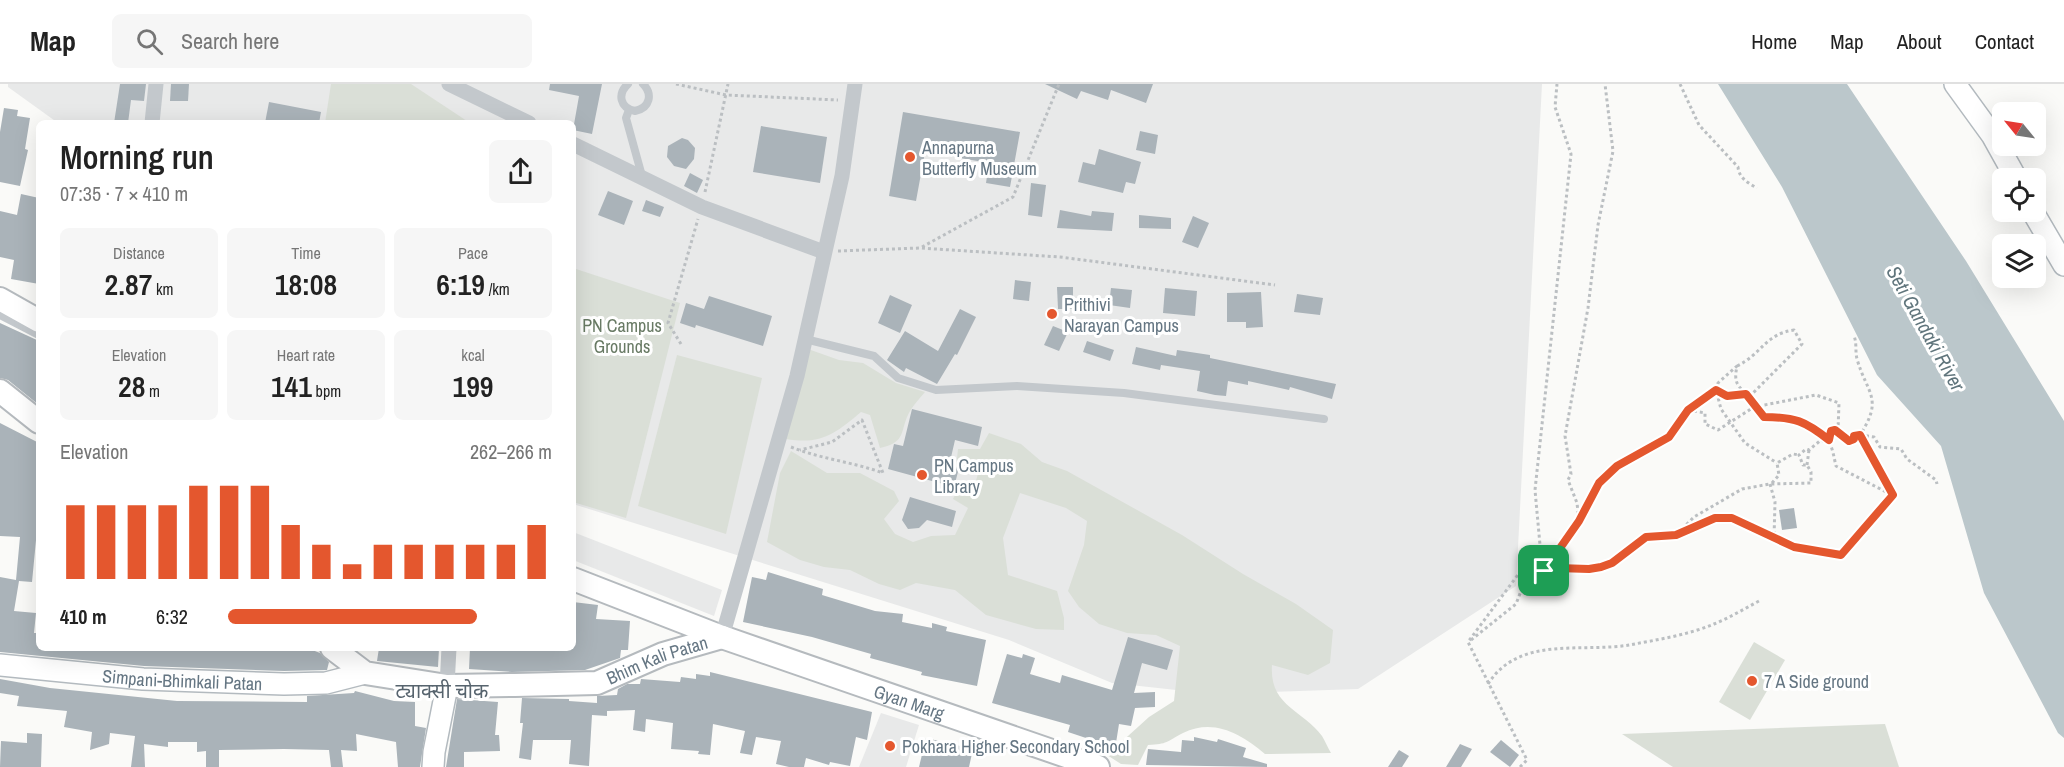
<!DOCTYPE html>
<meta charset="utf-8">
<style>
:root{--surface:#fff;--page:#f6f6f6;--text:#222;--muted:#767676;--line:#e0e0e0;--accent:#e4572e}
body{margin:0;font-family:"Archivo Narrow","Noto Sans Devanagari",sans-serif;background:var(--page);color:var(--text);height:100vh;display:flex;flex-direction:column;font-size:22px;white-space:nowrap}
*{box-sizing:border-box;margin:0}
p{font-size:20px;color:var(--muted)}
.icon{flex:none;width:33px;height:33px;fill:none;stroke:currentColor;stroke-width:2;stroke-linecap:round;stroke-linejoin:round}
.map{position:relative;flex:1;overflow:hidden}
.sheet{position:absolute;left:36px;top:36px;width:540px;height:531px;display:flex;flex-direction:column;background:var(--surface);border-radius:9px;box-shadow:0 6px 24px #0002}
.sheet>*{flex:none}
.needle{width:39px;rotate:300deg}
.buttons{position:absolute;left:1992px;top:18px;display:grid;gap:12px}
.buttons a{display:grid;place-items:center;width:54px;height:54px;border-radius:9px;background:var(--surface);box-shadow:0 6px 24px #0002;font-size:30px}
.pin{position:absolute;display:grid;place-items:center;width:51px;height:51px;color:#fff;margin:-26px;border-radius:12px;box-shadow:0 3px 9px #0006}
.round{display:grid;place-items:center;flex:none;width:63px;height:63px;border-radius:9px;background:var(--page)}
.head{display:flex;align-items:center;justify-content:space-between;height:102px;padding:0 24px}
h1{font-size:33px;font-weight:600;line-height:45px}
.metrics{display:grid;grid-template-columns:repeat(3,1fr);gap:9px;height:102px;padding:6px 24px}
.metrics div{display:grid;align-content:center;border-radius:9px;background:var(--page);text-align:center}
.metrics b{font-size:30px;font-weight:600}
.metrics small{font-size:16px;font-weight:400}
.metrics p{font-size:16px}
.chart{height:168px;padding:12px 24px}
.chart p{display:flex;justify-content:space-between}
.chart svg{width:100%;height:108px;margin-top:6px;stroke:var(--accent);stroke-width:6}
ul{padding:0 24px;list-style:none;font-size:20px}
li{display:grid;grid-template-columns:96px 72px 1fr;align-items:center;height:45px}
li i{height:15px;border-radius:8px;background:var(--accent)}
header{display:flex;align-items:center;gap:36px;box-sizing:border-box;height:84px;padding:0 30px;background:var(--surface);border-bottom:2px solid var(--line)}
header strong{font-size:28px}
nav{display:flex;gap:33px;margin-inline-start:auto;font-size:21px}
.search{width:420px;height:54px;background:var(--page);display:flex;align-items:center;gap:15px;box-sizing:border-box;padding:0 21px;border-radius:9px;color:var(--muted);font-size:22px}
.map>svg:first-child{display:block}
.built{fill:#e8e9e9}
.green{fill:#dadfd7}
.water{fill:#bbc7cb}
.building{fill:#aab3b9}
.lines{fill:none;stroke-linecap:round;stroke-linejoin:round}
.secondary-casing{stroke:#b3babf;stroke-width:24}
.primary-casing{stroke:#b5babe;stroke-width:26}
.path{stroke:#bbbfc2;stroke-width:3;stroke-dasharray:3 3;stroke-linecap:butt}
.service{stroke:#c3c8cc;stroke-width:8}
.pedestrian{stroke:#c3c8cc;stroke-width:10}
.minor{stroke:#c3c8cc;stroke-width:15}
.secondary{stroke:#fff;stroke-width:21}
.primary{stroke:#fff;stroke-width:22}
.route-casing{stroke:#fff;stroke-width:12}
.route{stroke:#e4572e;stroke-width:8}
.poi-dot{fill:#e4572e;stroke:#fff;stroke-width:2}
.labels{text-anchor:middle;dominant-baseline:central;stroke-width:6;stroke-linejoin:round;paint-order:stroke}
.poi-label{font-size:18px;fill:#657683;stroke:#fff;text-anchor:start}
.park-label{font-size:18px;fill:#687a64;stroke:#fff}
.street-label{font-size:18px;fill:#657683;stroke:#fff}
.water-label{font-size:20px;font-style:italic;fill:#60757c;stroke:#fff}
.neighbourhood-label{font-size:20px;fill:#57646e;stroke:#fff}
</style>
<header>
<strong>Map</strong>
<div class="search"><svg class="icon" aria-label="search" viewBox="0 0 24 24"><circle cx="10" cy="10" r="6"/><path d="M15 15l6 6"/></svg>Search here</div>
<nav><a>Home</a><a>Map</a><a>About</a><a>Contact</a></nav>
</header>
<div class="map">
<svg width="2064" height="683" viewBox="0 0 2064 683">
<rect width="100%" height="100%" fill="#fafaf8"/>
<g class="built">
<polygon points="8,0 1542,0 1516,502 1358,605 1213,610 1112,599 1009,556 573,420 573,39 58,39 8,3"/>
<polygon points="573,448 722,506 714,532 573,476"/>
<polygon points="881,629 919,641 906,683 859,683"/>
</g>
<g class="green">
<polygon points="331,0 411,0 470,39 325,39"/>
<polygon points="573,184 680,219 626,434 573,418"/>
<path d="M808,265L839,276L863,279L896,299L925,308C920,314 914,320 910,327C899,346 908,358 880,364L870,331L861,328C835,350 821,361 786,355Z"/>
<polygon points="677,271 762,294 726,450 638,422"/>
<path d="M989,349L1021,360L1042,378L1067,387L1182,451L1243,490L1296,520L1333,546L1330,579L1308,591L1272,581C1269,622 1303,626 1322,652C1325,657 1328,664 1331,669L1265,670C1241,650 1214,634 1183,649C1166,658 1168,660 1148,661L1138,681L1121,680L1107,671L1149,633L1174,617L1180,562L1156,551L1127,549L1099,540L1079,523L1068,507L1084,461L1087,437L1066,424L1020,409L1003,454L1008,491L1057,507L1064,534V546L1036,545L986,531L955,506L916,499L900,506L879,500L850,486L824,483L800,476L767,458L780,389L791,367L827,389H860L894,407L899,417L884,435L895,450L913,458L931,452L955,451L968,424L953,415L956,409L973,406L978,390L967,383L956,384L958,365H980Z"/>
<polygon points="1754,558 1785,576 1750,636 1719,618"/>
<polygon points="1885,640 1899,683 1673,683 1622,650"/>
</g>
<polygon class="water" points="1718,0 1847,0 1966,177 2064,337 2064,654 2058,649 1984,509 1941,362 1877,291 1782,103"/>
<g class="building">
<polygon points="120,0 146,0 144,17 131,16 128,39 114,39"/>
<polygon points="171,0 189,0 188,17 170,17"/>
<polygon points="550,0 602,0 592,50 573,46 579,12 549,6"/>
<polygon points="1045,0 1153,0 1146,19 1111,6 1108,16 1081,7 1077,15"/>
<polygon points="269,18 321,28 319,39 265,39"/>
<polygon points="4,24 18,26 17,32 30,34 25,65 28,66 20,102 0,98 0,48"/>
<polygon points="903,28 1020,48 1010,103 986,99 989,79 925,68 916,117 889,112"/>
<polygon points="761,42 827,53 820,99 753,88"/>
<polygon points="1140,47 1158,51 1155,70 1136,66"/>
<polygon points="682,54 688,56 695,64 694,75 686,85 674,82 667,73 668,62"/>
<polygon points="1099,65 1141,78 1135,100 1126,98 1123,109 1078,98 1083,78 1095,81"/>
<polygon points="690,89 703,96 697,109 684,102"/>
<polygon points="1031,99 1046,101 1042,133 1028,131"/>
<polygon points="608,107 633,117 624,141 598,131"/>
<polygon points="21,110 39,114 39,200 11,195 14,176 0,173 0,127 17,131"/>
<polygon points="646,116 664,123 660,133 642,127"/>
<polygon points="1060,126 1091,132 1092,127 1114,129 1112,147 1057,144"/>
<polygon points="1139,131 1171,134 1171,145 1139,144"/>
<polygon points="1193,132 1209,139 1198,164 1182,158"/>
<polygon points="1015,196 1031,198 1029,217 1013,215"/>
<polygon points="1057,203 1073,203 1073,225 1058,225"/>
<polygon points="1111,204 1132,206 1130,224 1109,221"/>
<polygon points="1165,204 1197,207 1195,232 1163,229"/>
<polygon points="1261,208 1263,243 1246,244 1246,238 1227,238 1227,209"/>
<polygon points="1297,210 1323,214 1320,231 1294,228"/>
<polygon points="890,211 912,221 900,249 878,239"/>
<polygon points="709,212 772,232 763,262 696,241 695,244 680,239 686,219 704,225"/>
<polygon points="960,225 976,233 957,271 955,270 937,300 906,284 904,288 887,276 905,247 938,267"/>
<polygon points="0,239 39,257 39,321 8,296 0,294"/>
<polygon points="1053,242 1068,248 1059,267 1044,261"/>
<polygon points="1087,257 1114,266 1110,277 1083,268"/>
<polygon points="1136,263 1176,272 1177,266 1210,271 1210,274 1336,300 1332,315 1290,303 1289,306 1248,297 1248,301 1228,297 1226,312 1215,311 1197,307 1200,287 1161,281 1160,286 1132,280"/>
<polygon points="912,325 982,343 978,362 955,356 949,382 959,384 954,403 888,385 894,360 903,362"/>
<polygon points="0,339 39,359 39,425 32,498 19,497 14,527 36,529 34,549 39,549 39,564 307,564 320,569 329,578 327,586 284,587 144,582 0,568 0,493 16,496 20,453 0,452"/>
<polygon points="910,413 956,427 952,443 927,436 919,444 908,445 902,436"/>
<polygon points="1794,424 1797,444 1782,446 1779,426"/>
<polygon points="768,488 823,505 822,511 875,527 903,530 902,538 932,544 932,539 947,543 946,547 986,556 977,602 921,591 922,588 870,574 871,570 812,553 743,538 752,493 766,496"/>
<polygon points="573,518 598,521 596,535 630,537 628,566 621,566 620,574 585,586 512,588 469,585 470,564 573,564"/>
<polygon points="1128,553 1173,566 1167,586 1142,579 1134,609 1155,608 1155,623 1135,624 1131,642 1119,640 1116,659 1089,655 1068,648 1070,641 992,619 1007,570 1022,574 1023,570 1035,574 1030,590 1060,599 1062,591 1112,606"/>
<polygon points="379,564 439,564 438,583 377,577"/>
<polygon points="710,588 872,628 867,656 856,653 850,682 830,678 829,681 806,674 804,683 789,683 776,680 781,657 756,653 752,671 740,669 745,647 713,640 710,671 698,670 699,667 671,665 673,639 646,635 645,648 633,646 635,626 607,627 607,632 592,631 589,682 569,680 571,656 533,656 531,676 519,674 523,639 520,639 522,614 569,615 569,617 597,619 597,612 617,611 618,605 627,600 640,600 641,595 680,598 681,593 696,595 696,590 710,592"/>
<polygon points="0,595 50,604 177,617 307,618 307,612 354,609 355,607 394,617 415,618 415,642 426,644 420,683 398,683 396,658 356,650 357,667 341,666 343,683 331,683 329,666 284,665 219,666 219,683 206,683 206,667 197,668 197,658 168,658 168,663 144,660 145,683 131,683 135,652 110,649 109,660 90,666 92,648 64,643 67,627 17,622 19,612 0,609"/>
<polygon points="457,615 498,618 495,651 499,651 500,667 464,668 464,683 446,683"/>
<polygon points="27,649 42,650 41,683 0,683 1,657 27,659"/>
<polygon points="1194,653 1217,658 1218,655 1246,664 1243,673 1267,680 1267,683 1146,681 1148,665 1181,668 1182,656 1194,657"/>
<polygon points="926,654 973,665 969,683 919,683"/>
<polygon points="1501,656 1519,671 1510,683 1490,668"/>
<polygon points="1460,660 1472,665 1461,683 1446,683"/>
<polygon points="1399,666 1409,672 1402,683 1388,683"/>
</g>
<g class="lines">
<g class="secondary-casing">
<g id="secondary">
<polyline points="1955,0 1992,51 2016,94"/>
<polyline points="2033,128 2064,181"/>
<path id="s1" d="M0,581L143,595L284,600L326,599L365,589"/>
<polyline points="433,683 434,668 447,602"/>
</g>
</g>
<g class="primary-casing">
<g id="primary">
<polyline points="0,215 39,237"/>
<polyline points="0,307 39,338"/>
<path id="s2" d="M573,495L722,553L1098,683"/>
<path id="s3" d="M332,564L365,589L447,602L515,601L597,599L663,570L722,553"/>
</g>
</g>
<g class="path">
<polyline points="676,0 726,11 838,16"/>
<path d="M1680,0L1699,41L1738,83C1739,94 1748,99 1757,104"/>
<polyline points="705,108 728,0"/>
<polyline points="922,163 1013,113 1059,0"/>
<polyline points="838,167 920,164 1060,173 1275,201"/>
<polyline points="681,260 668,239 698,135"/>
<path d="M1737,282C1762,270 1765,250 1794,246L1802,260L1753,309L1746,310C1736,300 1734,297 1737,282L1718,299L1716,306L1721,325L1745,359L1777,379"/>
<path d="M1718,307L1731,313L1746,310L1764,333C1786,333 1818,336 1829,358C1833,365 1834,374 1836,382L1892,411"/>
<polyline points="1688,326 1705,329 1705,340 1718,346 1754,323 1816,311 1839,319 1838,346"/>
<polyline points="1860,351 1874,353 1880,363 1901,365 1907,375 1936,396 1937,400"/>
<path d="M791,363C821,375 853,378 883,389L862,336L832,358L800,366"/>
<polyline points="1807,381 1809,366"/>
<polyline points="1772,399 1779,391 1777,379 1793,370 1799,371"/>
<polyline points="1770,400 1775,418 1774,454"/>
<polyline points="1580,435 1599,399 1606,391 1669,353 1688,326 1716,306"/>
<path d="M1678,449L1694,433L1742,405L1770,400L1811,399V388L1807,381H1803L1799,371L1806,365L1809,366L1821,356L1827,359L1831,347L1838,346L1849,357L1854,355V352L1860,351C1884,314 1867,310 1857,275C1855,267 1857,259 1854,252"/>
<polyline points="1545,485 1579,437 1577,419 1568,396 1571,390 1565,352 1588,224 1598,141 1613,67 1605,0"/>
<polyline points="1471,556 1516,520 1524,499 1531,493 1557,484 1589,485 1601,483 1612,479 1646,453 1676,451 1715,434 1732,434 1794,463 1841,471 1893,411 1860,351"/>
<path d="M1488,600C1519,551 1582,569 1629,561C1656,556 1688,551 1714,540C1729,534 1744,525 1759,517"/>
<polyline points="1520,683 1527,676 1468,558 1540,461 1535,406 1571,70 1555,23 1557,0"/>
</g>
<g class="service">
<path d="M628,0C617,10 620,24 635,27C650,24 653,10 643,0"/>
<polyline points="629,26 626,34 642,92"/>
<polyline points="805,255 874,272 898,294 936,306 1017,302 1124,309 1324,335"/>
</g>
<polyline class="pedestrian" points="0,230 39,250"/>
<g class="minor">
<polyline points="449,0 529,39"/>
<polyline points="152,39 156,0"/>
<polyline points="573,60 702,123 824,168"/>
<polyline points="722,553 797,292 842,92 855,0"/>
<polyline points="447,602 449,564"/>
</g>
<use href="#secondary" class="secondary"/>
<use href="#primary" class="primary"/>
</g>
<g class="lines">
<g class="route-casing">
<path id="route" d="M1716,306L1727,312L1746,310L1764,333C1795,333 1805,337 1829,356L1831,347L1835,346L1849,357L1854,355V352L1860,351L1893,411L1841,471L1794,463L1732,434H1715L1676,451L1646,453L1612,479L1601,483L1589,485L1557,484L1544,487L1579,437L1599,399L1617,382L1669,353L1688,326Z"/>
</g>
<use href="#route" class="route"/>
</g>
<g class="poi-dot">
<circle cx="910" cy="73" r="6"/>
<circle cx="1052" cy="230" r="6"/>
<circle cx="922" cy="391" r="6"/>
<circle cx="1752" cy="597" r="6"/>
<circle cx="890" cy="662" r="6"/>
</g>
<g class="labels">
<g class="poi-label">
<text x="922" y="63">Annapurna<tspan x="922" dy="21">Butterfly Museum</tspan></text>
<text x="1064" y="220">Prithivi<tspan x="1064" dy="21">Narayan Campus</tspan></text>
<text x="934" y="381">PN Campus<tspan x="934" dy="21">Library</tspan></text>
<text x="1764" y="597">7 A Side ground</text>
<text x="902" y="662">Pokhara Higher Secondary School</text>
</g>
<g class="park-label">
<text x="622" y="241">PN Campus<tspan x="622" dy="21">Grounds</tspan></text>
</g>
<g class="street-label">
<text stroke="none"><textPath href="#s3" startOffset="339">Bhim Kali Patan</textPath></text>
<text stroke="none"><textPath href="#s1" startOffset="183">Simpani-Bhimkali Patan</textPath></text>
<text stroke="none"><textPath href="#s2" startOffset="358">Gyan Marg</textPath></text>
</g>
<g class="water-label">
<text transform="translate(1926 244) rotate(61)">Seti Gandaki River</text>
</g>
<g class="neighbourhood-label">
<text x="442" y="606">ट्याक्सी चोक</text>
</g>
</g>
</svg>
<div class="buttons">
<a><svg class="needle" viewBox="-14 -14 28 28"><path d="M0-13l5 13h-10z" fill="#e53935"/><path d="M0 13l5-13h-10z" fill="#767676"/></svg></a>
<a><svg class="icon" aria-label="locate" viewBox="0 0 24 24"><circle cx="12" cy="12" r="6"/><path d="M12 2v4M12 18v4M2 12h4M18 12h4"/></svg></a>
<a><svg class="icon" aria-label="layers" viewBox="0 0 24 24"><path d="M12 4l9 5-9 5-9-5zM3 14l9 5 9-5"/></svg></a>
</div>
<div class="pin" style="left:1544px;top:487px;background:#1e9e55"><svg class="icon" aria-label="arrive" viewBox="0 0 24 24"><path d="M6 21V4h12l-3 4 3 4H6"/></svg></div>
<section class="sheet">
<div class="head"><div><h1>Morning run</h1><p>07:35 · 7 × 410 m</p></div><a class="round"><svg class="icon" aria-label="share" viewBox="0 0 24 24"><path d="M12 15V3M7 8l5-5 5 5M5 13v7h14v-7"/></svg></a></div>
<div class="metrics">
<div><p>Distance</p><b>2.87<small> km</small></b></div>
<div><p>Time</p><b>18:08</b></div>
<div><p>Pace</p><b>6:19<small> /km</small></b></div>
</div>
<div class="metrics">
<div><p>Elevation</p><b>28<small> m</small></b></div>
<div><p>Heart rate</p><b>141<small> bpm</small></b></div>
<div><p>kcal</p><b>199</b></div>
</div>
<div class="chart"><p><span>Elevation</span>262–266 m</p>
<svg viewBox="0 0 160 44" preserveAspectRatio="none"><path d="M5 44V14M15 44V14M25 44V14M35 44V14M45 44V6M55 44V6M65 44V6M75 44V22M85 44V30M95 44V38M105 44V30M115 44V30M125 44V30M135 44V30M145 44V30M155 44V22"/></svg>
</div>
<ul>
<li><b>410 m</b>6:32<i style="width:77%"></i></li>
</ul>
</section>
</div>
